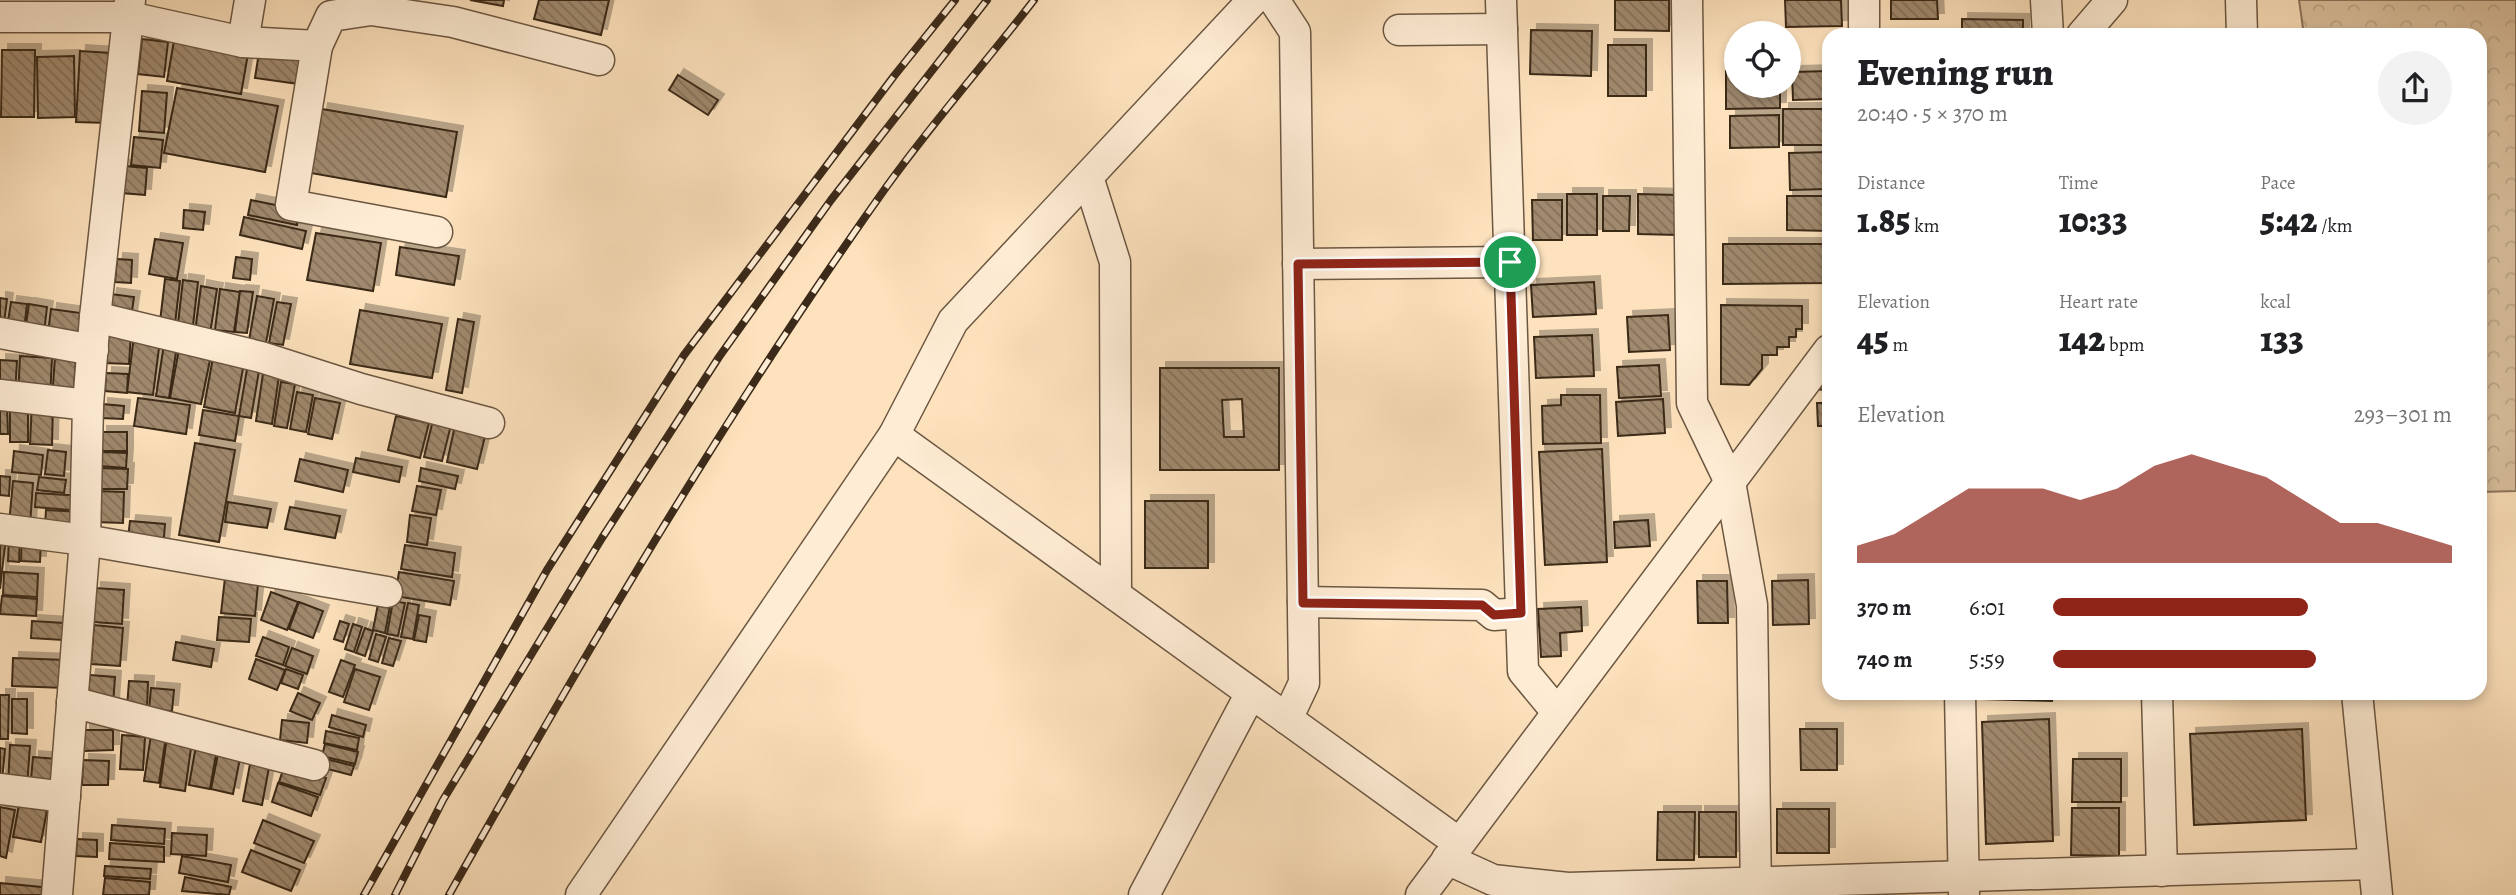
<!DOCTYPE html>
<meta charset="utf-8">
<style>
:root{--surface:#fff;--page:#f2f2f2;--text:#202124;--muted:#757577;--accent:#8f2418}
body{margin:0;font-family:Alegreya,serif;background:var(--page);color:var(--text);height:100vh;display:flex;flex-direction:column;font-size:26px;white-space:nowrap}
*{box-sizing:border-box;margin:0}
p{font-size:23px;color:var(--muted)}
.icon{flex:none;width:38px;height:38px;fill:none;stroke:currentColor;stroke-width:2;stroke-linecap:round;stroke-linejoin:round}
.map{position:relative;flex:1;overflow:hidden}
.side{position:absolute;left:1822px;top:28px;width:665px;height:672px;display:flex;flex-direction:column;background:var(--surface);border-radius:21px;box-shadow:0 4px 10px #0003}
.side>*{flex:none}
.fabs{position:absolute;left:1724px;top:21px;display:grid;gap:14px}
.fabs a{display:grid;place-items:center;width:77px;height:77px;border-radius:50%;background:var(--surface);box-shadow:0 4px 10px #0003;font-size:35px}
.pin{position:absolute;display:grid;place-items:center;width:60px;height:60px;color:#fff;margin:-30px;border:4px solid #fff;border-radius:50%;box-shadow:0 2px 7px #0007}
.round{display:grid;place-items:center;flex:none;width:74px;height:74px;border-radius:37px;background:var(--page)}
.headline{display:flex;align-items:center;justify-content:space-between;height:119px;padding:0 35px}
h1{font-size:38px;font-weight:800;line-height:52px}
.metrics{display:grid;grid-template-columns:repeat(3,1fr);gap:10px;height:119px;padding:7px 35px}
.metrics div{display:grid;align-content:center}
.metrics b{font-size:35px;font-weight:800}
.metrics small{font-size:19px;font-weight:400}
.metrics p{font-size:19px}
.chart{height:196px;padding:14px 35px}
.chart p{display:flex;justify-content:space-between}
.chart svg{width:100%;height:126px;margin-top:7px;fill:var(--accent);opacity:.7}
ul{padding:0 35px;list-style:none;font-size:23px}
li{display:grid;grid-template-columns:112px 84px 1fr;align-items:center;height:52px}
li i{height:18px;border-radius:9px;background:var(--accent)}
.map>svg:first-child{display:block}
.park{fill:url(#park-crowns);stroke:#8c765d;stroke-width:2}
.building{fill:url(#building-back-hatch);stroke:#3b2919;stroke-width:2;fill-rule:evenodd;filter:url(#shadow)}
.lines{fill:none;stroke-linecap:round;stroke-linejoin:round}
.minor-casing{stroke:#6c5742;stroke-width:33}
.minor{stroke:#feecd4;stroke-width:30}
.rail-casing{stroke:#3b2919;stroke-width:8}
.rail{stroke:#feecd4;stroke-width:5;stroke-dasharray:16;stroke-linecap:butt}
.route-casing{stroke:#fff;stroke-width:14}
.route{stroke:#8f2418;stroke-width:9}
</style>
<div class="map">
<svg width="2516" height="895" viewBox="0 0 2516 895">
<defs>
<pattern id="park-crowns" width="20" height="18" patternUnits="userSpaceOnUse" patternTransform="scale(1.75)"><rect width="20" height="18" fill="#dcc3a1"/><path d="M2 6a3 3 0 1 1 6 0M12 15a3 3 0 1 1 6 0" fill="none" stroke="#bea88a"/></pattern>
<pattern id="building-back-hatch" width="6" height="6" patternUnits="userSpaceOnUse" patternTransform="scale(1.75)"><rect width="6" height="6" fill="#a0896e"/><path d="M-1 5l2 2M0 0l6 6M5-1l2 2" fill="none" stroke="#84705a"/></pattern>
<filter id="shadow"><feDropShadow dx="6" dy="-6" stdDeviation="0" flood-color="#0004"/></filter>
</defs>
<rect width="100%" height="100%" fill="#fde2bd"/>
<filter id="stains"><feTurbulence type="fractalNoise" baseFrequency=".00286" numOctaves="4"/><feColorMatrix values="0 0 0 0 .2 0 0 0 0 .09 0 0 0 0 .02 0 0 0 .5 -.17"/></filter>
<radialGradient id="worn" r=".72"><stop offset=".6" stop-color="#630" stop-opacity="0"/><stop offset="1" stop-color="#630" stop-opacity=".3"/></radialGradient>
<polygon class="park" points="2299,0 2516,0 2516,491 2480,492 2480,35 2304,35"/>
<g class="building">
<polygon points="470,0 504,0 503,6"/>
<polygon points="539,0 609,0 601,35 534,19"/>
<polygon points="1615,0 1669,0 1669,31 1615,30"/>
<polygon points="1785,0 1841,0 1842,26 1786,27"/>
<polygon points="1891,0 1937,0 1938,19 1891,19"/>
<polygon points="1962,19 2023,20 2023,35 1962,35"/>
<polygon points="1531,30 1592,31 1591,76 1530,74"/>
<polygon points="175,35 249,48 241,94 167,81"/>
<polygon points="142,39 168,42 164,77 138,74"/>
<rect x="1608" y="45" width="38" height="51"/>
<polygon points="260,46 303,52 299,84 255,78"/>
<polygon points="2,50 35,50 34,117 1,117"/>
<polygon points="80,51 111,53 108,123 76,122"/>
<polygon points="74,56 75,117 38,118 37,57"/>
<polygon points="1726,71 1736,71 1736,86 1780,86 1780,108 1726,109"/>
<polygon points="1829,71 1829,99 1793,100 1792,72"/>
<polygon points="678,75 718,100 708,115 669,90"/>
<polygon points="177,88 278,106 265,172 164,153"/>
<polygon points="142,91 167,93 164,133 139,131"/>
<polygon points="322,109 457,132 446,197 311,173"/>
<rect x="1783" y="109" width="46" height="36"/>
<polygon points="1779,115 1779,147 1730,148 1730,116"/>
<polygon points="134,137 163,140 160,168 131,165"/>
<polygon points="1829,152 1829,189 1790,190 1789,153"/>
<polygon points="124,166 147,168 145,195 121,193"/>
<rect x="1567" y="194" width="30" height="41"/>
<polygon points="1638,194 1679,195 1678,235 1638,234"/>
<polygon points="1603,196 1630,196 1629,231 1603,231"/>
<polygon points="1787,196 1829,196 1829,231 1787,230"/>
<polygon points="251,200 300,210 297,225 248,215"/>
<polygon points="1532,200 1562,200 1562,240 1533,240"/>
<polygon points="184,210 205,212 203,230 183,228"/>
<polygon points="244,217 306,231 302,249 240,235"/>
<polygon points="316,233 381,243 373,291 307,280"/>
<polygon points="155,239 183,243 177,279 149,274"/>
<polygon points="1723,244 1829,244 1829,283 1723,284"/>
<polygon points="400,247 459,256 454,285 396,275"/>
<polygon points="236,257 252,259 250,280 233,278"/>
<polygon points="117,259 132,260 131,283 115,282"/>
<polygon points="165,279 180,281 174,332 159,330"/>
<polygon points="183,280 198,282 192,334 177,332"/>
<polygon points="1594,282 1596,314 1533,317 1531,285"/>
<polygon points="201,286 217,289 210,334 195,332"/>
<polygon points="220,289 240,292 234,332 215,330"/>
<polygon points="240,291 253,292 247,333 235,332"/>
<polygon points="111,294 134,297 131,318 108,315"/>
<polygon points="257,296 274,299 266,343 249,340"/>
<polygon points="0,298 7,299 4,323 0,323"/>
<polygon points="11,302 27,304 24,330 7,328"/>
<polygon points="277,302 291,304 283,345 269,343"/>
<polygon points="29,304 47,307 44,333 25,331"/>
<polygon points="1721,305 1802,306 1802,329 1796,329 1796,337 1789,337 1789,347 1777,347 1777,355 1762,355 1762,369 1749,385 1721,384"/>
<polygon points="51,309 88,314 85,345 47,341"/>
<polygon points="360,310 442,324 432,378 350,364"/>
<polygon points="1668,315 1670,350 1629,352 1627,317"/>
<polygon points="458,319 474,322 462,393 446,390"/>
<polygon points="106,332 131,333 129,364 104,363"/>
<polygon points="1592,335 1594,376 1536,378 1534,337"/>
<polygon points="134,336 160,340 153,395 127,392"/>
<polygon points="164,344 177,346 169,398 156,396"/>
<polygon points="179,349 211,355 201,404 170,398"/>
<polygon points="214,352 245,357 235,413 204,407"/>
<polygon points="20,356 52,358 50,398 18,397"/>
<polygon points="55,357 76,358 73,401 52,399"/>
<polygon points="0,360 17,361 15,395 0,394"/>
<polygon points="248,363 260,365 251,418 239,416"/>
<polygon points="1659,365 1661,396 1619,398 1617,367"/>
<polygon points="1829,366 1829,390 1810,389"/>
<polygon points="264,367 280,369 272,424 256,421"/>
<path d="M1160,368H1279V470H1160ZM1242,399L1244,437H1224L1222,400Z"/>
<polygon points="106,373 128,374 127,393 105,391"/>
<polygon points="281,382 295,384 287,428 274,426"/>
<polygon points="297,392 313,395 306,432 290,429"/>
<polygon points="1561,395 1600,395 1601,443 1543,444 1542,406 1561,405"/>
<polygon points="138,398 190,405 186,434 134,426"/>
<polygon points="315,398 340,403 332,439 308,434"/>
<polygon points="1663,399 1665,433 1618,436 1616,402"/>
<rect x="10" y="402" width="18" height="40"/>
<polygon points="32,402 53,403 52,445 30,444"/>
<polygon points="1817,403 1829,403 1829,426 1818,426"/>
<polygon points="102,404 124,406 123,419 101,418"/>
<polygon points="0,405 7,405 8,434 0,434"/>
<polygon points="203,410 239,416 235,441 199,435"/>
<polygon points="396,416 429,423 420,458 388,450"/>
<polygon points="434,416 452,421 442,461 424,457"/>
<polygon points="456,421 487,428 477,469 447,462"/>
<rect x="101" y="432" width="26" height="19"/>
<polygon points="195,443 235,450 219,542 179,535"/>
<polygon points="1602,449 1607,562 1545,565 1539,452"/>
<polygon points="48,450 66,452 64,476 45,474"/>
<polygon points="14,451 43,455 41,475 12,472"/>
<polygon points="101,452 127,453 126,468 100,466"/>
<polygon points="356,458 402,467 399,482 353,472"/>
<polygon points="300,459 348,470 343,492 295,481"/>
<polygon points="100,468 128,469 127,489 100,489"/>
<polygon points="421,468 458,476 455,489 419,481"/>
<polygon points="0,476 10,477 9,496 0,495"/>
<polygon points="39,477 66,480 64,493 37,490"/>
<polygon points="13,481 33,483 30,526 9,524"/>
<polygon points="417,486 441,490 436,515 412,511"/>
<polygon points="96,491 124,492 123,523 95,522"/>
<polygon points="36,493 82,496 81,511 35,507"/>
<rect x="1145" y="501" width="63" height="67"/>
<polygon points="228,502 271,509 267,528 225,522"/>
<polygon points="290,507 340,516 335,538 285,529"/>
<polygon points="46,510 81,512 79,528 45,525"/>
<polygon points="410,515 431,518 427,545 407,542"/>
<polygon points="1648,520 1650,546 1615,548 1614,522"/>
<polygon points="130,521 165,524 163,550 127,546"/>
<polygon points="0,536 6,537 0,589"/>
<polygon points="9,536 20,537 19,562 8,561"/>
<polygon points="22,537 41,538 40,562 21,561"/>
<polygon points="405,545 455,553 452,577 401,569"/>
<polygon points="226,569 259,573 255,616 221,613"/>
<polygon points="4,572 38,574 37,597 3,595"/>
<polygon points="399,572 454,581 450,605 395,596"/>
<polygon points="1808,580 1809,624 1773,625 1772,581"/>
<polygon points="1697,581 1727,581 1728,623 1698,623"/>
<polygon points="95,588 124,590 122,624 93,622"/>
<polygon points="271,592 298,602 287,630 261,620"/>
<polygon points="2,596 37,599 36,616 0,614"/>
<polygon points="379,599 391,601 385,633 373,630"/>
<polygon points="393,601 405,603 398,636 387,634"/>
<polygon points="299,602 323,611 313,638 289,629"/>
<polygon points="408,603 419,605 413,639 401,637"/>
<polygon points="1581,607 1582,631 1560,633 1561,656 1541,657 1538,609"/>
<polygon points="419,615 430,617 426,642 414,640"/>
<polygon points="219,617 251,619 249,642 217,640"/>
<polygon points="32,621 64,623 63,640 31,638"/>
<polygon points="340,621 349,624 343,642 334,639"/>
<polygon points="353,624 362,627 354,652 345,649"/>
<polygon points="94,625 123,628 120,666 91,664"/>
<polygon points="365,628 373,631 365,656 356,653"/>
<polygon points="376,634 386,637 378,662 369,659"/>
<polygon points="263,637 289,647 283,665 256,656"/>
<polygon points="389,638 401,641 393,666 382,663"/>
<polygon points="176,642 214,649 211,667 173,660"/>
<polygon points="292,648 313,656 307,674 285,666"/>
<polygon points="13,658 66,660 65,688 12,686"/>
<polygon points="256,659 285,670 277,690 249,679"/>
<polygon points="341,660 355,665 343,697 329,692"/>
<polygon points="286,669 303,675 298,689 281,683"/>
<polygon points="355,669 380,677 369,710 344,702"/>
<polygon points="90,675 115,677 113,705 87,703"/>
<polygon points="129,681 148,682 147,709 127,707"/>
<polygon points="151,688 174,690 172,711 149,710"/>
<polygon points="298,693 320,703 312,720 290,711"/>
<polygon points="1981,693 2052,693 2052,701 1981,699"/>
<polygon points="0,695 9,695 8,739 0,739"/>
<polygon points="12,699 27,699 27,734 12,733"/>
<polygon points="332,715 366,725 363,737 329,727"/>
<polygon points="2049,719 2053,841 1986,844 1982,722"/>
<polygon points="282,720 309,723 307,743 280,740"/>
<polygon points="1800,729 1837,729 1837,770 1801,770"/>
<polygon points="2302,729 2306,820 2194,825 2190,734"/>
<polygon points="84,730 113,730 113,750 84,751"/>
<polygon points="326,731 359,738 357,750 324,743"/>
<polygon points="122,735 145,737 143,770 120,769"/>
<polygon points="151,735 166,737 159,783 144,781"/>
<polygon points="167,737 192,741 185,791 160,787"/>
<polygon points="197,740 218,743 210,789 189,785"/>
<polygon points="220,744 242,748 233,794 211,789"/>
<polygon points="325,744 358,752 355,764 322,756"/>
<polygon points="10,745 30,746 27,787 8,786"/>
<polygon points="0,748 5,749 2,782 0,781"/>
<polygon points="33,757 57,759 54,793 30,791"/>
<polygon points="322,758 354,766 351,775 320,767"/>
<polygon points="251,759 270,762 262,805 243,801"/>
<polygon points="2073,759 2121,759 2121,802 2072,802"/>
<polygon points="83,760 109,761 108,785 82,785"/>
<polygon points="285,764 326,778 320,795 279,782"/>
<polygon points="278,783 318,797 311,816 272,802"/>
<polygon points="19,805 47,810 41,842 13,837"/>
<polygon points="0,807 15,810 6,858 0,856"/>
<polygon points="2072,808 2119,808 2119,856 2071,855"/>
<rect x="1777" y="809" width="52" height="44"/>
<polygon points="1658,812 1695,812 1694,860 1657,860"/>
<rect x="1699" y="812" width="37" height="45"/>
<polygon points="263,820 314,841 304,863 254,843"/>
<polygon points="112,825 165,829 164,844 111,840"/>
<polygon points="172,833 207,835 206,856 171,854"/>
<polygon points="77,839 97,840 97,857 76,856"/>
<polygon points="110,843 164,847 164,862 109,859"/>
<polygon points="251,850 300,870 291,891 242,872"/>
<polygon points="182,856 231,865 228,882 179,873"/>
<polygon points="105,866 151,869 150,879 104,876"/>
<polygon points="185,877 231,887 229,895 182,891"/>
<polygon points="105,878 150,882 149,895 103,895"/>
<polygon points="0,883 52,888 51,895 0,895"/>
</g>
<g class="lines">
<g class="minor-casing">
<g id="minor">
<polyline points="1274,0 1295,32 1304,683 1287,719"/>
<polyline points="1501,0 1523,671 1557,712"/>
<polyline points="1687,0 1692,403 1730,482 1752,605 1756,895"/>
<polyline points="1864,0 1864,35"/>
<polyline points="2046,0 2048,35"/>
<polyline points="2241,0 2242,35"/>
<polyline points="0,17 129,17 243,42 317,46"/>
<polyline points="1399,30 1502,29"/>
<polyline points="2082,35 2112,0"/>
<polyline points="243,42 250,0"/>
<polyline points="1088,177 1115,262 1116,595"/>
<polyline points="437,232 291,205 317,46 331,16 371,10 453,22 599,60"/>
<polyline points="1298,264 1510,262"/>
<polyline points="95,317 261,357 361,389 489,423"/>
<polyline points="0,333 93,350"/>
<polyline points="0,395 88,405"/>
<polyline points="894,435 1459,843"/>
<polyline points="0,529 85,540 387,592"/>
<polyline points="1303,602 1482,605 1494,615 1521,613"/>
<polyline points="1960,693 1964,895"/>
<polyline points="2157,693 2162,871"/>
<polyline points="2357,693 2377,895"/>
<polyline points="72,702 314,765"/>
<polyline points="0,789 65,797"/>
<polyline points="1447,859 1493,880 1568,888 2373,864"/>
<polyline points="57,895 85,540 88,405 95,317 130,0"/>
<polyline points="581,895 894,435 953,321 1253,0"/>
<polyline points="1144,895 1251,693"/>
<polyline points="1421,895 1829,350"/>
</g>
</g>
<use href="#minor" class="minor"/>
<g class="rail-casing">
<g id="rail">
<polyline points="364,895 547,570 684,355 894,76 955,0"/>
<polyline points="395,895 443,800 602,538 719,357 831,200 987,0"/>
<path d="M449,895C585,653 726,412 887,186C933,122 986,62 1034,0"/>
</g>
</g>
<use href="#rail" class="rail"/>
</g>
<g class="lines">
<g class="route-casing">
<polygon id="route" points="1510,262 1521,613 1494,615 1482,605 1303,603 1298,264"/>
</g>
<use href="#route" class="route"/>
</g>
<rect width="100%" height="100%" filter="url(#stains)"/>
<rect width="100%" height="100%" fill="url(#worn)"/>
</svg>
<div class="fabs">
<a><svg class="icon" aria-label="locate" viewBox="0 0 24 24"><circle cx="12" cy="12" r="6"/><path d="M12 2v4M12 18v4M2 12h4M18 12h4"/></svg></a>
</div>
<div class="pin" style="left:1510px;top:262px;background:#1e9e55"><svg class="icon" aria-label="arrive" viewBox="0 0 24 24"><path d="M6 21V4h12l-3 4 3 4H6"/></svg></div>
<section class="side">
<div class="headline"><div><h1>Evening run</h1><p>20:40 · 5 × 370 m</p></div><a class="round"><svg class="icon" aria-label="share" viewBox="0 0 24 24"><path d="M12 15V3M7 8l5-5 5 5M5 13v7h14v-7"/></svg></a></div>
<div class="metrics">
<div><p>Distance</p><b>1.85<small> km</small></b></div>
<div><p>Time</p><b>10:33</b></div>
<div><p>Pace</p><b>5:42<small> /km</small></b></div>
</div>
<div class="metrics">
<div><p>Elevation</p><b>45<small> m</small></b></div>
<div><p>Heart rate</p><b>142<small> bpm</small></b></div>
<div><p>kcal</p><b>133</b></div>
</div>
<div class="chart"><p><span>Elevation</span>293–301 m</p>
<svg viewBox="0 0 160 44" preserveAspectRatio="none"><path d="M0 44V38L10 34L20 26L30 18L40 18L50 18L60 22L70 18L80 10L90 6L100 10L110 14L120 22L130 30L140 30L150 34L160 38V44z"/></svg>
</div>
<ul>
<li><b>370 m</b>6:01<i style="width:64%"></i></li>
<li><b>740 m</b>5:59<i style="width:66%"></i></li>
</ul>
</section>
</div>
